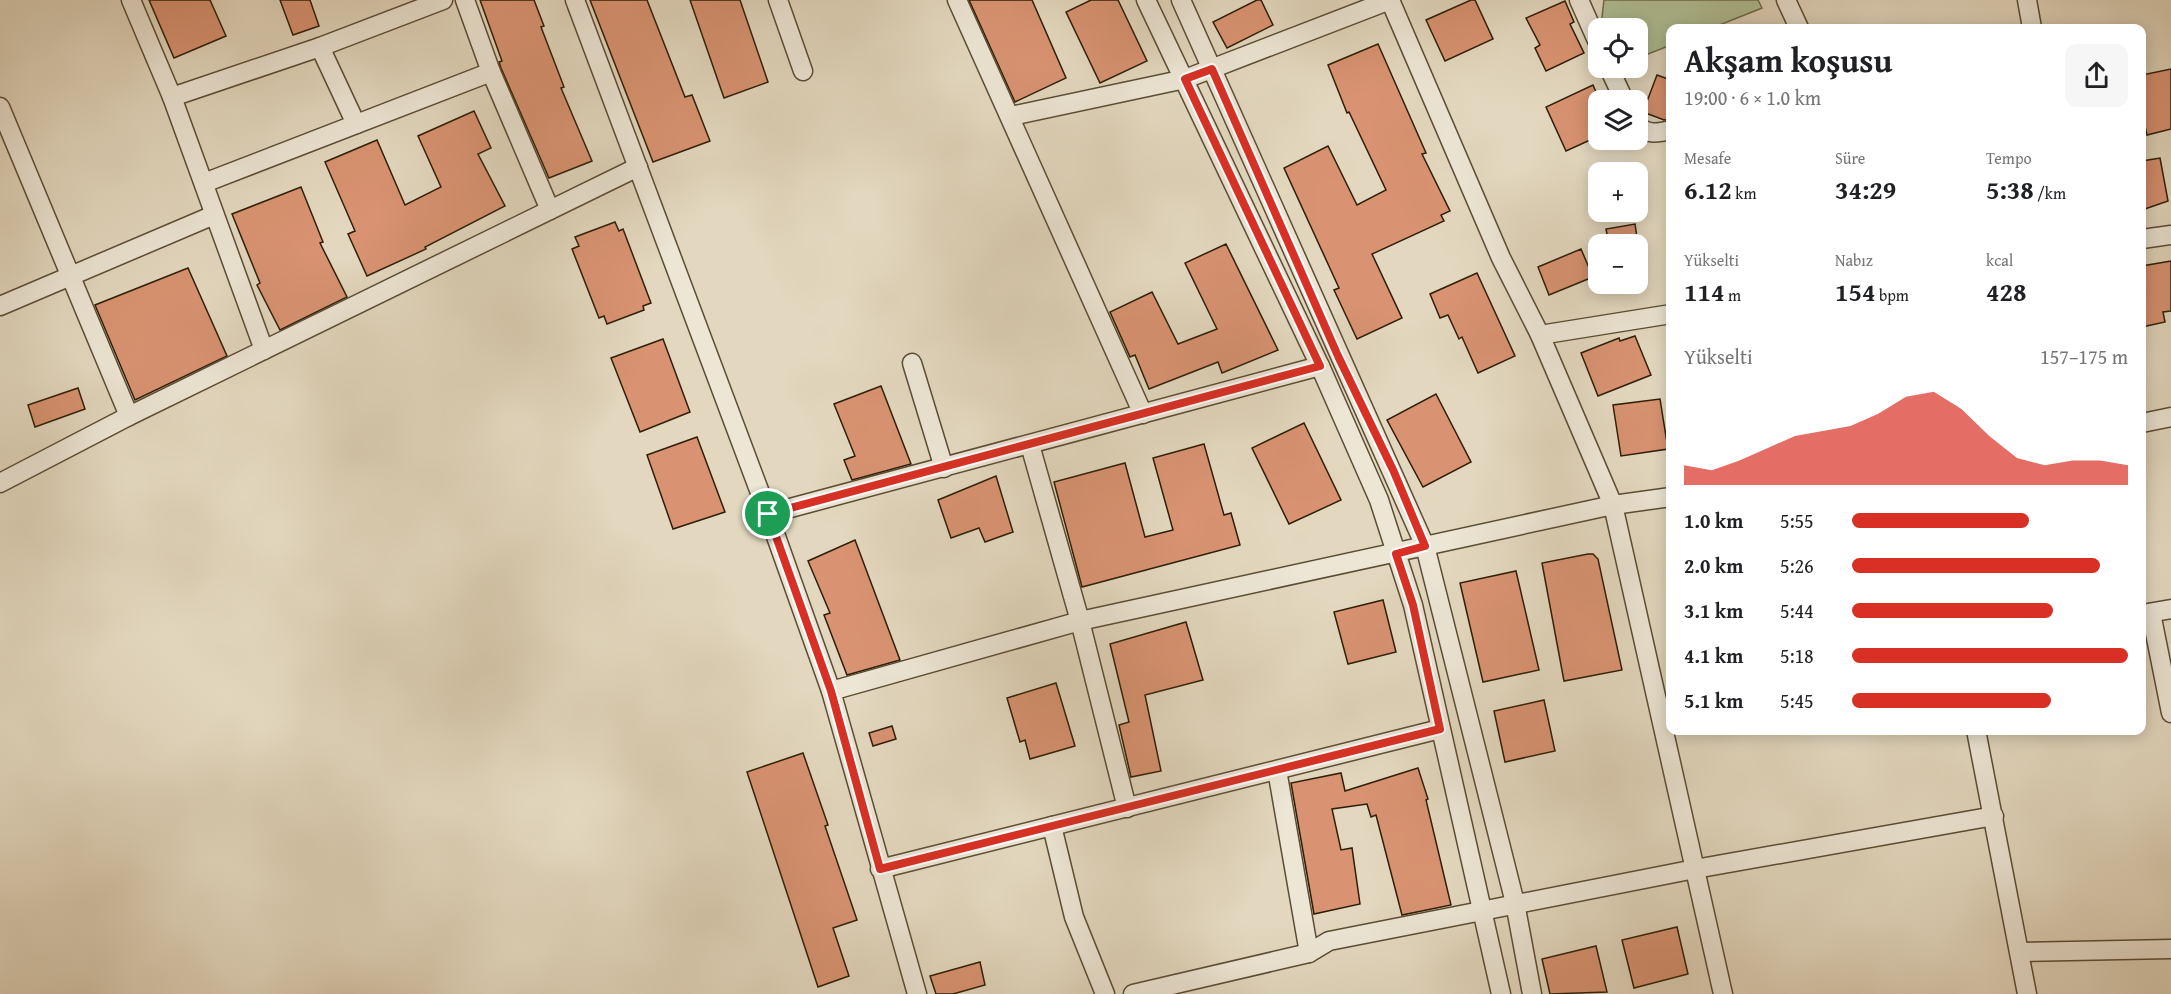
<!DOCTYPE html>
<html lang="tr">
<meta charset="utf-8">
<style>
:root{--surface:#fff;--page:#f6f6f6;--text:#202124;--muted:#757577;--accent:#d93025}
body{margin:0;font-family:"Gentium Book Plus",serif;background:var(--page);color:var(--text);height:100vh;display:flex;flex-direction:column;font-size:22px;white-space:nowrap}
*{box-sizing:border-box;margin:0}
p{font-size:20px;color:var(--muted)}
.icon{flex:none;width:33px;height:33px;fill:none;stroke:currentColor;stroke-width:2;stroke-linecap:round;stroke-linejoin:round}
.map{position:relative;flex:1;overflow:hidden}
.panel{position:absolute;left:1666px;top:24px;width:480px;height:711px;display:flex;flex-direction:column;background:var(--surface);border-radius:12px;box-shadow:0 3px 15px #0003}
.panel>*{flex:none}
.fabs{position:absolute;left:1588px;top:18px;display:grid;gap:12px}
.fabs a{display:grid;place-items:center;width:60px;height:60px;border-radius:12px;background:var(--surface);box-shadow:0 3px 15px #0003;font-size:30px}
.pin{position:absolute;display:grid;place-items:center;width:51px;height:51px;color:#fff;margin:-26px;border:3px solid #fff;border-radius:50%;box-shadow:0 2px 6px #0007}
.round{display:grid;place-items:center;flex:none;width:63px;height:63px;border-radius:12px;background:var(--page)}
.head{display:flex;align-items:center;justify-content:space-between;height:102px;padding:0 18px}
h1{font-size:33px;font-weight:700;line-height:45px}
.figures{display:grid;grid-template-columns:repeat(3,1fr);gap:9px;height:102px;padding:6px 18px}
.figures div{display:grid;align-content:center}
.figures b{font-size:26px;font-weight:700}
.figures small{font-size:16px;font-weight:400}
.figures p{font-size:16px}
.chart{height:168px;padding:12px 18px}
.chart p{display:flex;justify-content:space-between}
.chart svg{width:100%;height:108px;margin-top:6px;fill:var(--accent);opacity:.7}
ul{padding:0 18px;list-style:none;font-size:20px}
li{display:grid;grid-template-columns:96px 72px 1fr;align-items:center;height:45px}
li i{height:15px;border-radius:8px;background:var(--accent)}
.map>svg:first-child{display:block}
.green{fill:#b0bf95;stroke:#6f6e4e;stroke-width:1.5}
.building{fill:#d99372;stroke:#2e1e06;stroke-width:1.5}
.lines{fill:none;stroke-linecap:round;stroke-linejoin:round}
.minor-casing{stroke:#5b4c34;stroke-width:21}
.minor{stroke:#ede6d5;stroke-width:18}
.route-casing{stroke:#fff;stroke-width:12}
.route{stroke:#d93025;stroke-width:8}
</style>
<div class="map">
<svg width="2171" height="994" viewBox="0 0 2171 994">
<rect width="100%" height="100%" fill="#e3d8bf"/>
<filter id="stains"><feTurbulence type="fractalNoise" baseFrequency=".00333" numOctaves="4"/><feColorMatrix values="0 0 0 0 .2 0 0 0 0 .09 0 0 0 0 .02 0 0 0 .5 -.17"/></filter>
<radialGradient id="worn" r=".72"><stop offset=".6" stop-color="#630" stop-opacity="0"/><stop offset="1" stop-color="#630" stop-opacity=".3"/></radialGradient>
<polygon class="green" points="1604,0 1758,0 1762,8 1712,28 1671,28 1671,45 1638,58 1638,28 1607,28 1602,17"/>
<g class="building">
<polygon points="149,0 210,0 226,36 174,58"/>
<polygon points="280,0 310,0 319,26 293,35"/>
<polygon points="480,0 534,0 544,26 541,27 564,87 561,88 592,161 549,178 501,68 499,62 502,61"/>
<polygon points="590,0 647,0 685,97 692,95 710,141 653,162"/>
<polygon points="690,0 740,0 768,82 724,98"/>
<polygon points="969,0 1032,0 1066,78 1015,102"/>
<polygon points="1091,0 1118,0 1147,61 1100,83 1066,12"/>
<polygon points="1257,0 1261,0 1273,25 1227,48 1213,22"/>
<polygon points="1471,0 1475,0 1493,39 1445,61 1426,20"/>
<polygon points="1565,1 1574,22 1570,24 1584,53 1546,71 1535,48 1540,45 1526,18"/>
<polygon points="1378,44 1426,153 1422,154 1450,211 1441,215 1444,221 1372,254 1402,318 1357,339 1334,290 1339,288 1284,168 1328,146 1357,205 1386,190 1349,112 1347,113 1328,65"/>
<polygon points="2171,69 2171,129 2147,135 2142,113 2142,105 2145,104 2142,75"/>
<polygon points="1657,75 1671,80 1671,119 1664,120 1643,112"/>
<polygon points="1593,85 1599,99 1599,136 1566,151 1546,107"/>
<polygon points="474,111 491,148 478,154 505,206 425,247 426,249 367,276 348,234 355,231 325,162 377,140 405,205 441,187 418,136"/>
<polygon points="2160,158 2168,201 2145,209 2142,161"/>
<polygon points="301,187 323,242 320,243 347,297 280,330 257,285 260,283 232,214"/>
<polygon points="615,222 619,231 623,229 651,303 643,306 644,310 607,324 604,316 599,318 572,249 579,246 575,237"/>
<polygon points="1635,224 1638,244 1609,244 1606,229"/>
<polygon points="1226,244 1278,350 1222,373 1218,362 1149,389 1135,355 1130,357 1110,312 1152,292 1178,344 1217,329 1185,263"/>
<polygon points="1581,249 1593,277 1549,295 1538,267"/>
<polygon points="2171,261 2171,311 2163,312 2165,322 2142,327 2142,266"/>
<polygon points="188,268 227,356 135,400 95,305"/>
<polygon points="1477,273 1515,356 1478,373 1462,337 1459,339 1448,315 1440,318 1430,294"/>
<polygon points="1635,336 1651,375 1598,396 1581,353 1619,338 1620,341"/>
<polygon points="663,339 690,412 640,432 611,358"/>
<polygon points="881,386 911,464 852,480 844,460 855,456 834,404"/>
<polygon points="78,388 85,409 35,427 28,405"/>
<polygon points="1436,394 1471,462 1423,487 1387,420"/>
<polygon points="1660,399 1668,449 1621,456 1613,405"/>
<polygon points="1304,423 1341,500 1289,524 1252,448"/>
<polygon points="697,437 725,512 673,529 647,455"/>
<polygon points="1204,444 1224,515 1231,513 1240,545 1082,587 1054,482 1125,463 1145,537 1173,530 1153,458"/>
<polygon points="996,476 1013,532 985,542 979,528 951,538 938,500"/>
<polygon points="855,540 900,660 847,675 824,615 830,613 808,561"/>
<polygon points="1588,554 1593,554 1598,559 1622,670 1564,681 1542,563"/>
<polygon points="1516,571 1539,670 1483,682 1460,583"/>
<polygon points="1383,600 1396,652 1348,664 1334,612"/>
<polygon points="1186,622 1203,680 1145,695 1161,771 1131,777 1119,725 1129,722 1110,644"/>
<polygon points="1056,683 1075,746 1030,759 1025,740 1020,742 1007,698"/>
<polygon points="1544,700 1555,751 1505,762 1494,711"/>
<polygon points="892,726 896,739 873,746 869,733"/>
<polygon points="803,753 828,825 825,826 857,920 833,928 849,976 818,987 747,772"/>
<polygon points="1418,768 1428,799 1426,800 1451,905 1402,915 1376,815 1371,817 1367,804 1332,809 1341,850 1352,848 1360,904 1314,914 1291,783 1341,773 1345,791"/>
<polygon points="1677,927 1688,974 1634,988 1622,940"/>
<polygon points="1596,946 1607,992 1550,994 1542,959"/>
<polygon points="980,962 985,985 953,994 936,994 930,976"/>
</g>
<g class="lines">
<g class="minor-casing">
<g id="minor">
<polyline points="131,0 172,97 264,350"/>
<polyline points="465,0 491,72 550,210"/>
<polyline points="575,0 768,514 831,691 917,994"/>
<polyline points="778,0 803,71"/>
<polyline points="957,0 1143,414"/>
<polyline points="1146,0 1320,366 1379,500 1413,605 1501,994"/>
<polyline points="1181,0 1425,546 1515,903 1532,994"/>
<polyline points="1390,0 1501,258 1540,335 1613,505 1723,994"/>
<polyline points="1579,0 1599,45"/>
<polyline points="1786,0 1799,28"/>
<polyline points="2027,0 2032,28"/>
<polyline points="320,47 356,124"/>
<polyline points="1609,68 1624,100"/>
<polyline points="172,97 320,47 443,0"/>
<polyline points="0,107 129,416"/>
<polyline points="1011,116 1185,79 1390,0"/>
<path d="M1638,126C1648,135 1658,133 1671,130"/>
<polyline points="204,183 491,72"/>
<polyline points="2142,239 2171,235"/>
<polyline points="0,306 214,215"/>
<polyline points="1540,335 1671,314"/>
<polyline points="912,363 944,468"/>
<polyline points="2142,423 2171,417"/>
<polyline points="1030,445 1080,621 1127,808"/>
<polyline points="0,483 129,416 638,167"/>
<polyline points="768,514 1320,366"/>
<polyline points="2151,613 2171,713"/>
<polyline points="2142,614 2171,609"/>
<polyline points="831,691 1080,621 1613,505 1671,497"/>
<polyline points="1976,730 2027,994"/>
<polyline points="1277,770 1309,953"/>
<polyline points="1052,826 1074,917 1105,994"/>
<polyline points="880,869 1440,729"/>
<polyline points="2021,952 2171,949"/>
<polyline points="1133,994 1309,953 1329,941 1695,869 1994,816"/>
</g>
</g>
<use href="#minor" class="minor"/>
</g>
<g class="lines">
<g class="route-casing">
<polygon id="route" points="1212,69 1338,356 1394,472 1425,546 1396,554 1413,605 1440,729 880,869 831,691 768,514 1320,366 1185,79"/>
</g>
<use href="#route" class="route"/>
</g>
<rect width="100%" height="100%" filter="url(#stains)"/>
<rect width="100%" height="100%" fill="url(#worn)"/>
</svg>
<div class="fabs">
<a><svg class="icon" aria-label="locate" viewBox="0 0 24 24"><circle cx="12" cy="12" r="6"/><path d="M12 2v4M12 18v4M2 12h4M18 12h4"/></svg></a>
<a><svg class="icon" aria-label="layers" viewBox="0 0 24 24"><path d="M12 4l9 5-9 5-9-5zM3 14l9 5 9-5"/></svg></a>
<a>+</a>
<a>−</a>
</div>
<div class="pin" style="left:768px;top:514px;background:#1e9e55"><svg class="icon" aria-label="arrive" viewBox="0 0 24 24"><path d="M6 21V4h12l-3 4 3 4H6"/></svg></div>
<section class="panel">
<div class="head"><div><h1>Akşam koşusu</h1><p>19:00 · 6 × 1.0 km</p></div><a class="round"><svg class="icon" aria-label="share" viewBox="0 0 24 24"><path d="M12 15V3M7 8l5-5 5 5M5 13v7h14v-7"/></svg></a></div>
<div class="figures">
<div><p>Mesafe</p><b>6.12<small> km</small></b></div>
<div><p>Süre</p><b>34:29</b></div>
<div><p>Tempo</p><b>5:38<small> /km</small></b></div>
</div>
<div class="figures">
<div><p>Yükselti</p><b>114<small> m</small></b></div>
<div><p>Nabız</p><b>154<small> bpm</small></b></div>
<div><p>kcal</p><b>428</b></div>
</div>
<div class="chart"><p><span>Yükselti</span>157–175 m</p>
<svg viewBox="0 0 160 44" preserveAspectRatio="none"><path d="M0 44V36L10 38L20 34L30 29L40 24L50 22L60 20L70 15L80 8L90 6L100 13L110 24L120 33L130 36L140 34L150 34L160 36V44z"/></svg>
</div>
<ul>
<li><b>1.0 km</b>5:55<i style="width:64%"></i></li>
<li><b>2.0 km</b>5:26<i style="width:90%"></i></li>
<li><b>3.1 km</b>5:44<i style="width:73%"></i></li>
<li><b>4.1 km</b>5:18<i style="width:100%"></i></li>
<li><b>5.1 km</b>5:45<i style="width:72%"></i></li>
</ul>
</section>
</div>
